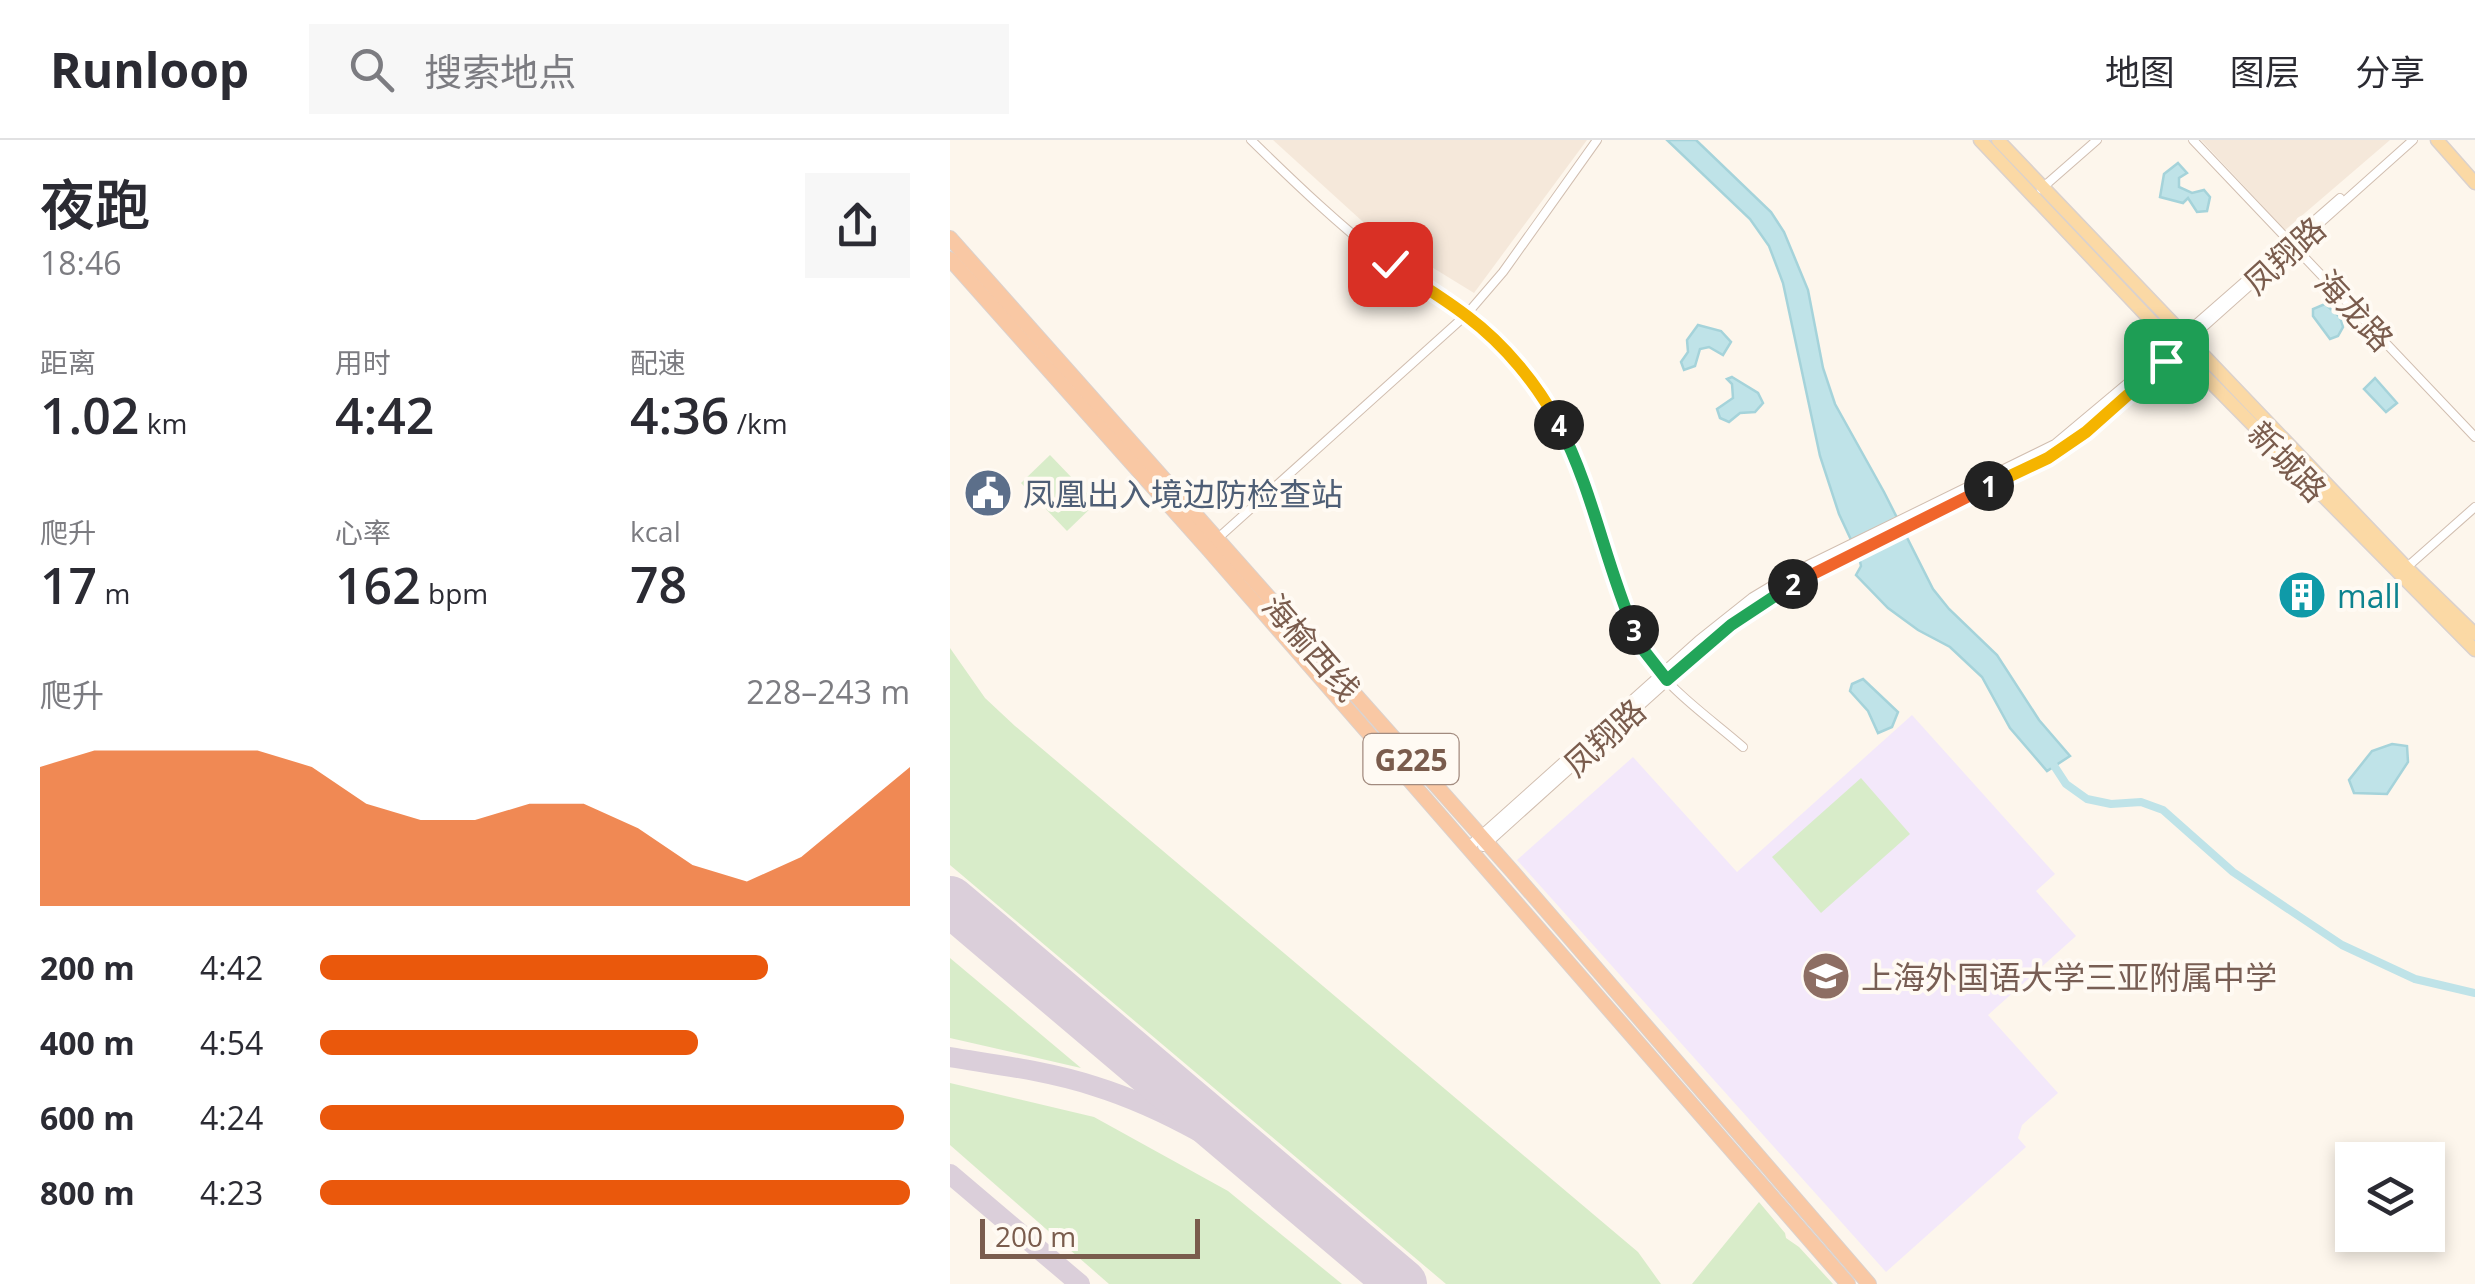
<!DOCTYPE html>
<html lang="zh">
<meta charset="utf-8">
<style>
:root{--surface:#fff;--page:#f7f7f7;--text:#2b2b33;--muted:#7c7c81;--line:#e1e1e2;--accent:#ea580c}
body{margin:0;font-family:"Open Sans","Noto Sans SC",sans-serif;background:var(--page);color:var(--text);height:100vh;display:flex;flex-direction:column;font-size:38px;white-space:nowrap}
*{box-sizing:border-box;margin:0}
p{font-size:32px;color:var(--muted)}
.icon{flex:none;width:55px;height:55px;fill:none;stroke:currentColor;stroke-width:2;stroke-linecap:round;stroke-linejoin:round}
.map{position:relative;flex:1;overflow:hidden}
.panel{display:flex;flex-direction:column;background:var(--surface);width:950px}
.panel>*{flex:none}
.fabs{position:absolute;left:1385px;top:1002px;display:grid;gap:20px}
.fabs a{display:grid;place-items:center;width:110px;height:110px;border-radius:0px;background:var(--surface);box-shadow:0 5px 15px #0003;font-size:50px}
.scale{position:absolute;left:30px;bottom:25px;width:220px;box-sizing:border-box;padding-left:10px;border:5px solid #7a5c4d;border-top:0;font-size:28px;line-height:35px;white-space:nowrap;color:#7a5c4d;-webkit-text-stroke:8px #fffaf3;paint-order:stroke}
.pin{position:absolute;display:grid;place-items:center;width:85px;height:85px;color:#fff;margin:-42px;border-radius:20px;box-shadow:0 5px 15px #0006}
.km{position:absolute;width:50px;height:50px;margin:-25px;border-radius:50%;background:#222;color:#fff;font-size:28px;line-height:50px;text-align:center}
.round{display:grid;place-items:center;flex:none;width:105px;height:105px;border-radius:0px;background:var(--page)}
.head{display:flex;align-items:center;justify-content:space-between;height:170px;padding:0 40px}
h1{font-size:55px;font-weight:600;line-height:75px}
.figures{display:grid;grid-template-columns:repeat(3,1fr);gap:15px;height:170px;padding:10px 40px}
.figures div{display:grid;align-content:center}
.figures b{font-size:50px;font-weight:600}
.figures small{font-size:28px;font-weight:400}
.figures p{font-size:28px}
.chart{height:280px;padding:20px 40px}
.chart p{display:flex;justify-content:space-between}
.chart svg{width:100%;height:180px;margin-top:10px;fill:var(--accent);opacity:.7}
ul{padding:0 40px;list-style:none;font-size:32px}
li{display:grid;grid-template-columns:160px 120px 1fr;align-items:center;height:75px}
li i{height:25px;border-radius:12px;background:var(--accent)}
header{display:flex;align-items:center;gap:60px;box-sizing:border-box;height:140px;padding:0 50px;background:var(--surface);border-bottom:2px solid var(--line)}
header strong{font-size:48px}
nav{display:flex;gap:55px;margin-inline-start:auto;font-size:35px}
.search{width:700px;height:90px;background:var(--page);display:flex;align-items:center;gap:25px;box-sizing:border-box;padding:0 35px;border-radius:0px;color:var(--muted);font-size:38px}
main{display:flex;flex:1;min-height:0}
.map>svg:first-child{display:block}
.residential{fill:#f5e8da}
.education{fill:#f3e8fa}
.green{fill:#d8ecc9}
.water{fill:#bfe3e8;stroke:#a5d3da;stroke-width:2.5}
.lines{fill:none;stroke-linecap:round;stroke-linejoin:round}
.canal{stroke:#bfe3e8;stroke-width:8}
.taxiway{stroke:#dbcfda;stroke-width:20}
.runway{stroke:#dbcfda;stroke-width:50}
.minor-casing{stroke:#d1beb0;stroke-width:10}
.tertiary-casing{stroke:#d1beb0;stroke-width:12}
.primary-casing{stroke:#dad1cd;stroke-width:15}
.trunk-casing{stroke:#dad1cd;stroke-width:16}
.minor{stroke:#fff;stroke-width:8}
.tertiary{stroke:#fff;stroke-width:10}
.primary{stroke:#fbd9a5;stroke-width:12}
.trunk{stroke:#f9c8a4;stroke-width:14}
.split-1-casing{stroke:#fff;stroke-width:20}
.split-2-casing{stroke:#fff;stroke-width:20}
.split-3-casing{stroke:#fff;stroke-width:20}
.split-4-casing{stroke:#fff;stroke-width:20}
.split-5-casing{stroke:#fff;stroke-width:20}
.split-1{stroke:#f5b400;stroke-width:12}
.split-2{stroke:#f0652b;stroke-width:12}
.split-3{stroke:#22a559;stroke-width:12}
.split-4{stroke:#22a559;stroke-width:12}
.split-5{stroke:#f5b400;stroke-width:12}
.labels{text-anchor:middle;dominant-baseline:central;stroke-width:8;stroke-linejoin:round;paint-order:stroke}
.shield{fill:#fffaf3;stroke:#a28b7f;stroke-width:2.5}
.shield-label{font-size:30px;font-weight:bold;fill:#7a5c4d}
.street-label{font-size:32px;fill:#7a5c4d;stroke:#fffaf3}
.service-label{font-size:32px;fill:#4e5e75;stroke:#fffaf3;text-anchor:start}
.culture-label{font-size:32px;fill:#0d838f;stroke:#fffaf3;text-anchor:start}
.education-label{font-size:32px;fill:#785e54;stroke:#fffaf3;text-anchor:start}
</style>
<header>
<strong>Runloop</strong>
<div class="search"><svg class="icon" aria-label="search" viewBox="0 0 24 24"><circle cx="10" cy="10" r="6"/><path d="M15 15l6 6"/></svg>搜索地点</div>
<nav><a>地图</a><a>图层</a><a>分享</a></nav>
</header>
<main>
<section class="panel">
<div class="head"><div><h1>夜跑</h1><p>18:46</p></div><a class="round"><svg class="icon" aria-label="share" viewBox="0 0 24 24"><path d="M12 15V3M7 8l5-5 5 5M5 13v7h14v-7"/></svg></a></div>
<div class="figures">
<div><p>距离</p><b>1.02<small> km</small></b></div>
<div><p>用时</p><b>4:42</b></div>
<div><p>配速</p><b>4:36<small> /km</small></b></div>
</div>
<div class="figures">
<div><p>爬升</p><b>17<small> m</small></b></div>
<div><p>心率</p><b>162<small> bpm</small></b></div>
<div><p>kcal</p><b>78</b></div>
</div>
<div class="chart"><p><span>爬升</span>228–243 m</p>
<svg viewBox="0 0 160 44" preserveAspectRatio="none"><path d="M0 44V10L10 6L20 6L30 6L40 6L50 10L60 19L70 23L80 23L90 19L100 19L110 25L120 34L130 38L140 32L150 21L160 10V44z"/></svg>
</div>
<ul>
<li><b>200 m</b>4:42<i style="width:76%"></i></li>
<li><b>400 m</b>4:54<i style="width:64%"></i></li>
<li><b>600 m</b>4:24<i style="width:99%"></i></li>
<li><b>800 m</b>4:23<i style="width:100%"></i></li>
</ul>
</section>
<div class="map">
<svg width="1525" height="1144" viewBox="0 0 1525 1144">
<rect width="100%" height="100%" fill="#fdf6ec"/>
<g class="residential">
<polygon points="323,0 637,0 524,153 423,91"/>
<polygon points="1251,0 1440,0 1335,90"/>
</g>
<polygon class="education" points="962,575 1105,734 1086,751 1126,796 1038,875 1108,953 1072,985 1068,998 1076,1007 936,1132 567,720 683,617 787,732"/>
<g class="green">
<polygon points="100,315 146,363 117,391 71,343"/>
<polygon points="0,508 35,558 65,586 688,1112 711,1144 496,1144 0,725"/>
<polygon points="911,638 960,694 871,773 822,717"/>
<polygon points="0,818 131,928 0,898"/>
<polygon points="0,943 144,977 278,1051 392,1144 159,1144 0,1005"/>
<polygon points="809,1062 835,1093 836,1098 849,1107 883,1144 742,1144"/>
</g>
<g class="water">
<polygon points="717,0 746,0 821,72 834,92 858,150 873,228 885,264 934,352 983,449 999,469 1047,515 1089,580 1120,616 1097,631 1060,588 1032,537 1000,507 968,490 938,468 906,435 911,426 909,417 889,374 870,316 833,143 819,106 800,79"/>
<polygon points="1228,23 1237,33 1229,38 1229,47 1242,53 1254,50 1260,57 1257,71 1247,72 1238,58 1233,63 1210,57 1214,34"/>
<polygon points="1375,164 1390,177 1393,187 1388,196 1380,199 1363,176 1363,169"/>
<polygon points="748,185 771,191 781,202 773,215 759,207 750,209 745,226 734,230 731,222 738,212 737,200"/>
<polygon points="782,237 808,253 813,263 805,272 790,273 779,282 770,278 767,269 783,258 782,244 777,239"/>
<polygon points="1425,238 1447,263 1436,272 1414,249"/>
<polygon points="913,539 948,572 942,587 928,593 918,571 900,551 902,544"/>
<polygon points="1442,604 1457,606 1458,622 1437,654 1404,653 1399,640 1422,611"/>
</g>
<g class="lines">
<polyline class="canal" points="1101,621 1116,644 1137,659 1161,664 1191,662 1213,670 1283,732 1392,805 1465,839 1525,853"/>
<g class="taxiway">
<polyline points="0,762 17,776"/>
<path d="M0,917C48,925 98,931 144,946C218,969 286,1011 348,1055"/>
<polyline points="0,1034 130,1144"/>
</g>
<polyline class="runway" points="0,761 452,1144"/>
<g class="minor-casing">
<g id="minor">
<path d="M301,0C346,44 392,88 442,126C467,144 494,158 518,176C541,194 564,218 581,241C644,322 646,420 691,506C713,547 759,577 793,607"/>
<polyline points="1243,0 1525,297"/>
<polyline points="1091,49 1147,0"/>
<polyline points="1231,197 1390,58"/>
<polyline points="1239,200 1463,0"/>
<polyline points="267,399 516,175 553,132 647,0"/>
<polyline points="1456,428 1525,367"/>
</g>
</g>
<g class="tertiary-casing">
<g id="tertiary">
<polyline points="533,706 754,507 808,465 852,438 1098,318 1140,289 1228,209"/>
<polyline points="519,707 749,501 803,458 848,431 1105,305 1216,212"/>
</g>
</g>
<g class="primary-casing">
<g id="primary">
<polyline points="1030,0 1228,209 1525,510"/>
<polyline points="1048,0 1456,427 1525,494"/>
<polyline points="1487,0 1525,43"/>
</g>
</g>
<g class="trunk-casing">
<g id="trunk">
<polyline points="0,98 562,731 919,1144"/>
<polyline points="0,119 259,410 898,1144"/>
</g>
</g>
<use href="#minor" class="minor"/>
<use href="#tertiary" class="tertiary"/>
<use href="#primary" class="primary"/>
<use href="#trunk" class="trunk"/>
</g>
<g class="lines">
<g class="split-1-casing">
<polyline id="split-1" points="1039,346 1098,318 1136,292 1216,221"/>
</g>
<g class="split-2-casing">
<polyline id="split-2" points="843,444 1039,346"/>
</g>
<g class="split-3-casing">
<polyline id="split-3" points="684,490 692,508 717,540 781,485 843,444"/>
</g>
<g class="split-4-casing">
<path id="split-4" d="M609,285C643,350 655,423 684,490"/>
</g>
<g class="split-5-casing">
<path id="split-5" d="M440,124C466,142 494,158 518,177C555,205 587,244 609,285"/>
</g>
<use href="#split-1" class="split-1"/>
<use href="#split-2" class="split-2"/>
<use href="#split-3" class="split-3"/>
<use href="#split-4" class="split-4"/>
<use href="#split-5" class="split-5"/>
</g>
<defs>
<g id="civic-disc" transform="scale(2.5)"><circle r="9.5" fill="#5c6f8a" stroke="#fffaf3"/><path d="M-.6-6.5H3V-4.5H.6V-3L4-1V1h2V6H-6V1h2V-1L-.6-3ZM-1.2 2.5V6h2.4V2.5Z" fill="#fff"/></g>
<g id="building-disc" transform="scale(2.5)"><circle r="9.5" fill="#0f9aa8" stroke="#fffaf3"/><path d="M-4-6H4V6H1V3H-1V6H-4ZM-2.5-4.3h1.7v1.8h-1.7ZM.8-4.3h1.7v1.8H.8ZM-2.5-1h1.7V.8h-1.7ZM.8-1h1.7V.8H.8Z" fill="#fff"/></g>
<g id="school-disc" transform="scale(2.5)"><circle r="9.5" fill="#8d6e63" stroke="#fffaf3"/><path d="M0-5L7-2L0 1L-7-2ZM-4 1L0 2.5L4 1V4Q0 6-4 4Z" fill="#fff"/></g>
</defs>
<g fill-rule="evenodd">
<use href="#civic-disc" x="38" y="353"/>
<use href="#building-disc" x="1352" y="455"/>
<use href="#school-disc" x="876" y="836"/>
</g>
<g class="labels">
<rect class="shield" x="413.5" y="594" width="95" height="50" rx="8"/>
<g class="shield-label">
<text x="461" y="619">G225</text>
</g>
<g class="street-label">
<text transform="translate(1334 115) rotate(-42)">凤翔路</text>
<text transform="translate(1405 170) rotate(47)">海龙路</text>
<text transform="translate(1338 321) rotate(46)">新城路</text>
<text transform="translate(362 507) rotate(49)">海榆西线</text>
<text transform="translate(654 597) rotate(-42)">凤翔路</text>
</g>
<g class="service-label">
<text x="73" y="353">凤凰出入境边防检查站</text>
</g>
<g class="culture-label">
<text x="1387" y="455">mall</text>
</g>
<g class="education-label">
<text x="911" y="836">上海外国语大学三亚附属中学</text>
</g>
</g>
</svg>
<div class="fabs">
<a><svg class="icon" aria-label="layers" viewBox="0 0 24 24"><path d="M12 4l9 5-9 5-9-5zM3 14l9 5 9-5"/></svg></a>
</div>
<div class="scale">200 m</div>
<div class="pin" style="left:1216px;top:221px;background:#1e9e55"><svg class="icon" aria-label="arrive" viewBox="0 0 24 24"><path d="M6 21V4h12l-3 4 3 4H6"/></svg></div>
<div class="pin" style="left:440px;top:124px;background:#d93025"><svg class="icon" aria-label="check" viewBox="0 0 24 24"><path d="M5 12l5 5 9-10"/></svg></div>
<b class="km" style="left:1039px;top:346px">1</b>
<b class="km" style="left:843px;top:444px">2</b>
<b class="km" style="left:684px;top:490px">3</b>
<b class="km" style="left:609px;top:285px">4</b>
</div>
</main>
